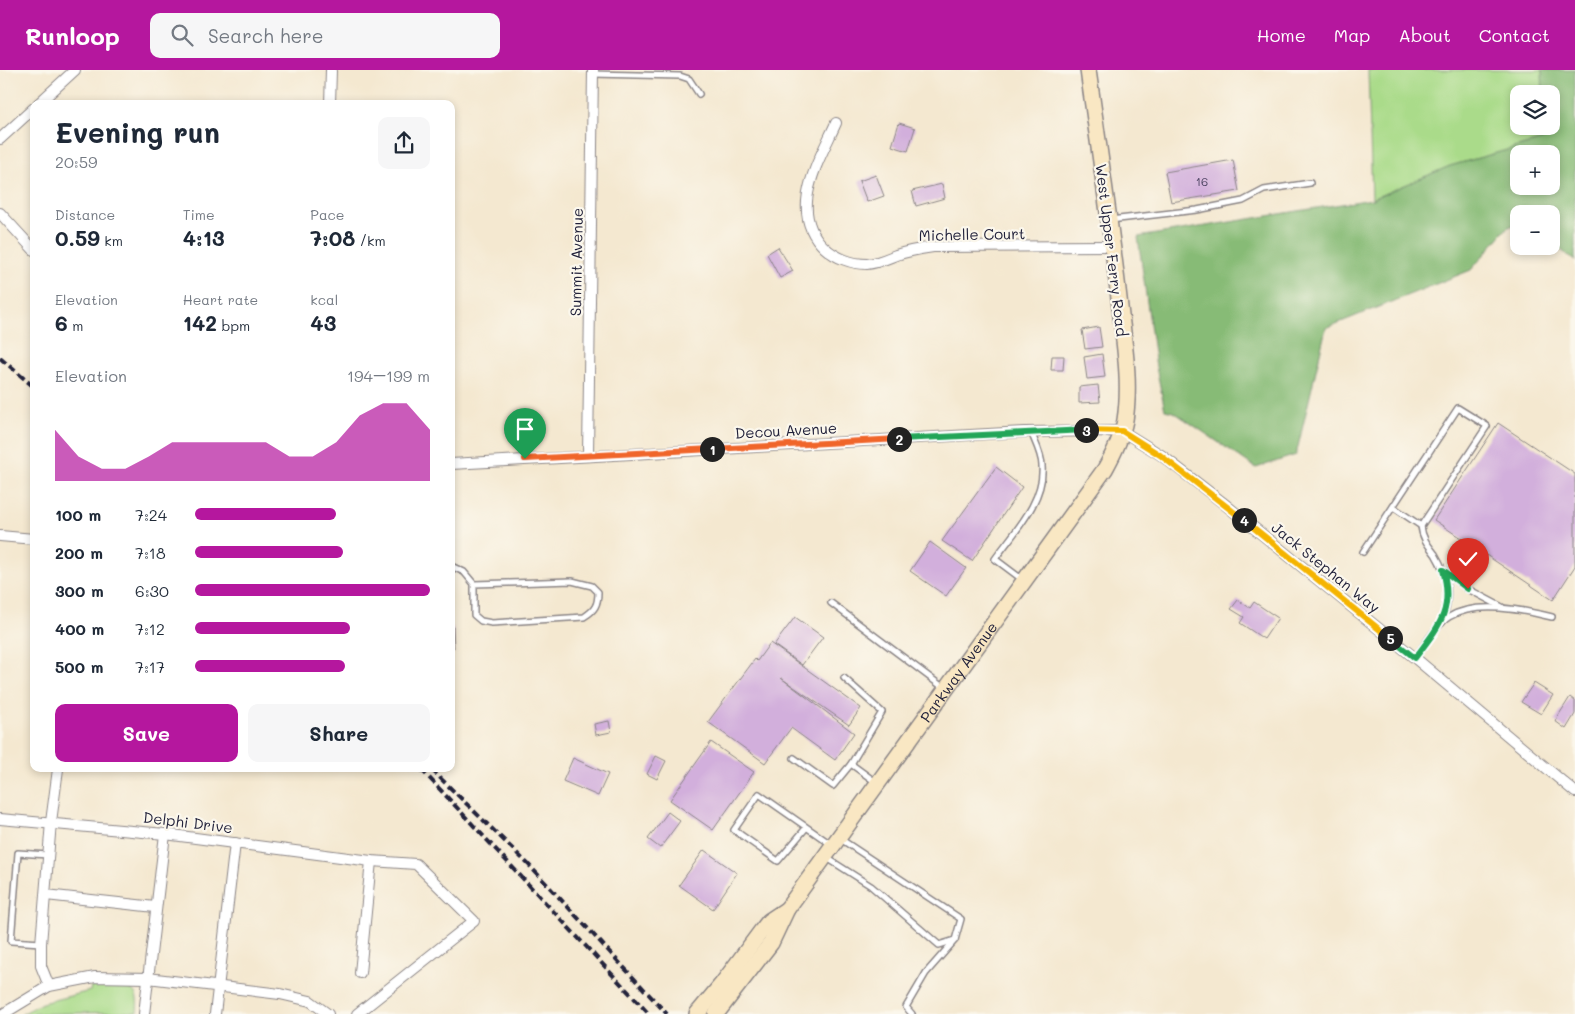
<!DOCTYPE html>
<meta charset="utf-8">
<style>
:root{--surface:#fff;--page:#f6f6f7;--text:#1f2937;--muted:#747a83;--accent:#b5179e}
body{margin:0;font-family:Mali,sans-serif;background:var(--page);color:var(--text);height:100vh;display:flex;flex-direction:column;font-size:19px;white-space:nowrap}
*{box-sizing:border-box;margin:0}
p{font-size:16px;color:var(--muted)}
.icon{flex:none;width:28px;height:28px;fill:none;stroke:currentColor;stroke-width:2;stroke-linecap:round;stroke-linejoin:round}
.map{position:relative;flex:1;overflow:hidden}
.panel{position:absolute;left:30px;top:30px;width:425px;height:672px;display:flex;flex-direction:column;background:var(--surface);border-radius:10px;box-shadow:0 2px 8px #0003}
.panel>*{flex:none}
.controls{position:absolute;left:1510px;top:15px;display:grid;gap:10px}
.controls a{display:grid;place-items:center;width:50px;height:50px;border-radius:10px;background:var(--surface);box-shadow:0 2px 8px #0003;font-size:25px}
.pin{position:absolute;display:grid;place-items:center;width:42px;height:42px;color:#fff;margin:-51px -21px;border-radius:50% 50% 50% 0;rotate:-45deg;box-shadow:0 0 5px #0007}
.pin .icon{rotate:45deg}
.km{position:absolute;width:25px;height:25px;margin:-12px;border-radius:50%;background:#222;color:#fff;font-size:14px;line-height:25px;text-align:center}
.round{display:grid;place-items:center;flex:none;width:52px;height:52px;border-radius:10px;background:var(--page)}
.headline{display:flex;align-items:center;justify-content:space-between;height:85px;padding:0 25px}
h1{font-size:28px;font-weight:700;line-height:38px}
.figures{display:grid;grid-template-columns:repeat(3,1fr);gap:8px;height:85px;padding:5px 25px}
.figures div{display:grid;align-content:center}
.figures b{font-size:21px;font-weight:700}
.figures small{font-size:14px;font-weight:400}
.figures p{font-size:14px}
.chart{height:140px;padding:10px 25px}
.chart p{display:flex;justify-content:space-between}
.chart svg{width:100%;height:90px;margin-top:5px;fill:var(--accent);opacity:.7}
.primary-button{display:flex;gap:10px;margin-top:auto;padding:10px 25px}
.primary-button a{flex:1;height:58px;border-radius:10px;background:var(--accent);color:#fff;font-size:20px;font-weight:700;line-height:58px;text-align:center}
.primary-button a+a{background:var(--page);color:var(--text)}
ul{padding:0 25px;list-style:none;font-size:16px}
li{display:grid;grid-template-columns:80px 60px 1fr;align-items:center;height:38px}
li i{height:12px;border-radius:6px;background:var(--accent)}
header{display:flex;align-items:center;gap:30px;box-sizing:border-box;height:70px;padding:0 25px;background:var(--accent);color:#fff}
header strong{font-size:24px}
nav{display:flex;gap:28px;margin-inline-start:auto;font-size:18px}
.search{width:350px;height:45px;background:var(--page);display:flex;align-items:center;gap:12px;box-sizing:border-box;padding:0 18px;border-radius:10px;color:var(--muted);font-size:19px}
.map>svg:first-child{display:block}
.green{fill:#aadb8a;stroke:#667e62}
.forest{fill:#87bb76;stroke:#546e58;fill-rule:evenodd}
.building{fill:#d2afdc}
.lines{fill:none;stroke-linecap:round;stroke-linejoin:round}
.lane-casing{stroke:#8b8586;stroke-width:8}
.street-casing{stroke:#8b8586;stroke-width:12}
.secondary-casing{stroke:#8b8586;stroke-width:18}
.lane{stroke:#fff;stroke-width:5}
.street{stroke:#fff;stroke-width:10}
.secondary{stroke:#f9e7c3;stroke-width:15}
.rail{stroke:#22223b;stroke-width:4;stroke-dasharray:8 4;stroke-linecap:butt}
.split-1-casing{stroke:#fff;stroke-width:10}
.split-2-casing{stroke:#fff;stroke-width:10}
.split-3-casing{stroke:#fff;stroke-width:10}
.split-4-casing{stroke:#fff;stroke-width:10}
.split-5-casing{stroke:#fff;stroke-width:10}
.split-6-casing{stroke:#fff;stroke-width:10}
.split-1{stroke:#f0652b;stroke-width:6}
.split-2{stroke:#f0652b;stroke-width:6}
.split-3{stroke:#22a559;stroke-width:6}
.split-4{stroke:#f5b400;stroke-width:6}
.split-5{stroke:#f5b400;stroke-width:6}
.split-6{stroke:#22a559;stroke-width:6}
.labels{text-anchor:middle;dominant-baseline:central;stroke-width:4.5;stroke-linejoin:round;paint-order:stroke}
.number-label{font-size:12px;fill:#4e4563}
.street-label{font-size:15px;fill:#22223b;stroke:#fbf7ec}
</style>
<header>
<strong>Runloop</strong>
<div class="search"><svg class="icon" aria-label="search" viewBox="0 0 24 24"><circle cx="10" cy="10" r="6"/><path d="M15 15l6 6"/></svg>Search here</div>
<nav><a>Home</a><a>Map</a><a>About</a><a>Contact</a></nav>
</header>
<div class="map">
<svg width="1575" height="944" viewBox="0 0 1575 944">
<rect width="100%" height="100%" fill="#fbf7ec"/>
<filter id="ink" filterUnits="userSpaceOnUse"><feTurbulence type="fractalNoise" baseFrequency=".02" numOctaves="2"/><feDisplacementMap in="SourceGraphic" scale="10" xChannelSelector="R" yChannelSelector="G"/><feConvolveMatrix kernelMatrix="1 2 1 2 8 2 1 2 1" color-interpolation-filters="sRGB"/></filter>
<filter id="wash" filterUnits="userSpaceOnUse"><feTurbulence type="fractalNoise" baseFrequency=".0096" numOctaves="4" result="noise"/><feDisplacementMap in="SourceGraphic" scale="20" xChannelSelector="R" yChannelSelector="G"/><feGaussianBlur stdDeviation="1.12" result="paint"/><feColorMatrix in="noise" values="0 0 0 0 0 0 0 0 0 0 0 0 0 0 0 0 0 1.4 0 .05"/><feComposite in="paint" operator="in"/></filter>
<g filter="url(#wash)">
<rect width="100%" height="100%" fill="#f4e8d0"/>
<g class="green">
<polygon points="1368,0 1542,0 1543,24 1519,24 1519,56 1543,56 1543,70 1450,96 1372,129"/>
<path d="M123,915C138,921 138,927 137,942L22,944L42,933L90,921L91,916Z"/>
</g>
<path class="forest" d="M1542,0H1575V191L1551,172V144H1519V152L1507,158L1471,200L1326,258L1296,385L1256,398L1174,342L1165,340L1156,297L1138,167L1372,129L1450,96L1543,70V56H1551V24H1543ZM1519,84H1551V116H1519Z"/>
<g id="blocks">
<g class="building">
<polygon points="899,53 915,58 908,81 892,76"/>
<polygon points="1233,90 1239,121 1171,132 1165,102"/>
<polygon points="876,105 884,126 867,132 859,111"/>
<polygon points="942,114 945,128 916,136 912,121"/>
<polygon points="778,177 793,201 780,208 767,184"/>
<polygon points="1099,257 1102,277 1085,279 1082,260"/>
<polygon points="1102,284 1105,307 1087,309 1084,287"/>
<polygon points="1052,286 1064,286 1063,300 1051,300"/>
<polygon points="1098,315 1100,332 1079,333 1079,317"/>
<polygon points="1498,353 1575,404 1575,496 1553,530 1434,450"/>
<polygon points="996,397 1022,417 972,491 942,471"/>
<polygon points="930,472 966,498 946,526 910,501"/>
<polygon points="1238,530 1250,538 1254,532 1278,548 1264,569 1240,553 1244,547 1231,539"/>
<polygon points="795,547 823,567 802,595 774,575"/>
<polygon points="451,557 453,557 454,578 451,578"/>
<polygon points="770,573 861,638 849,655 781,608 854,663 835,690 791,658 765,693 708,652 755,589 757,591"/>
<polygon points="1534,613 1553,625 1541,644 1521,632"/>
<polygon points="1570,627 1575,631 1575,644 1566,659 1555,651"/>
<polygon points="609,651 611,662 596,665 594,654"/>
<polygon points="711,672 754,702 713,760 670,730"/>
<polygon points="656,686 666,691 657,709 647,704"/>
<polygon points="573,688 608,704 598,726 563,711"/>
<polygon points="668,742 680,751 660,778 648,769"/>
<polygon points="704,780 737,803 713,839 679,815"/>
</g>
</g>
</g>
<g filter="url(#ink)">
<use href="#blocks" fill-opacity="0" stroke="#8b8586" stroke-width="1"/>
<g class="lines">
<g class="lane-casing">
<g id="lane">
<polyline points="593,4 680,6 689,9 699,24"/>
<polyline points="1110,150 1197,140 1243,131 1264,120 1310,113"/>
<polyline points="1393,437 1421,456"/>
<path d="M1363,482L1458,338L1487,356L1421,456C1422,468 1428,475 1435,484C1449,507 1451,528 1442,553"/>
<path d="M451,496L464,502L474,514V545L481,551L492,553L584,547C595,540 598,535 598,522L592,516L572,511L474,514"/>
<polyline points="1444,500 1468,519 1502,537"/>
<path d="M1023,510L995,489C1014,462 1045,431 1042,396C1042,385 1035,372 1031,362"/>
<polyline points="831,533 944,618"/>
<path d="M1415,588C1425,575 1435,556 1449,547C1476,530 1523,540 1552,547"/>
<polyline points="844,608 882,642 851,694"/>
<polyline points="794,688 833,716 851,694 877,713"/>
<polyline points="806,758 778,791 734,760 759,724 832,775"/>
<polyline points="827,788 871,816 939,875 955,870 961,849 839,768"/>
<polyline points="41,873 11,871 18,783 48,785"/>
<polyline points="912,944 906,937 926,903 955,870"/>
</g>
</g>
<g class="street-casing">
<g id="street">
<polyline points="38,34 75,0"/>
<polyline points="330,34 331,0"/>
<path d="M836,53C819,91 786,142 825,178C836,188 852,194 867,194C878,193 886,189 896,185C908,181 920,179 933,177L1113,176"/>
<polyline points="0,69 34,38"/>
<polyline points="0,143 34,180"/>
<polyline points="588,385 593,0"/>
<polyline points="451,394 1024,362 1122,361 1161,385 1222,432 1415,588 1575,722"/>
<polyline points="0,466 34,469"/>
<polyline points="0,749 165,764 371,791 416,794 474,851 357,944"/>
<polyline points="46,825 155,837"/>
<polyline points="360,903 371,791"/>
<polyline points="49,916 41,896 41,874 51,752 58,699"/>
<polyline points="3,944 49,916 95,907 148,908 280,924 310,931 328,944"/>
<polyline points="144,944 165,764"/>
<polyline points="215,944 235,773"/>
</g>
</g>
<g class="secondary-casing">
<g id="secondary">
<polyline points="697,944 722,914 762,860 769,851 787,839"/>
<path id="s1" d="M716,944L771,873L787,839L1105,399C1114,383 1122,367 1125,350C1131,313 1124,273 1120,237C1111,157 1099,79 1088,0"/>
</g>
</g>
<use href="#lane" class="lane"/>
<use href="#street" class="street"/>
<use href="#secondary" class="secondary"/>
<g class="rail">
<polyline points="0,288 34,317"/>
<polyline points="421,699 649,944"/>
<polyline points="431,699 528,794 667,944"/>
</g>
</g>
</g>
<g class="lines" filter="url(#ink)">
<g class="split-1-casing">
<polyline id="split-1" points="525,389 712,379"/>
</g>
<g class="split-2-casing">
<polyline id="split-2" points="712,379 899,369"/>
</g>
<g class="split-3-casing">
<polyline id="split-3" points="899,369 1086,360"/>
</g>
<g class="split-4-casing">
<polyline id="split-4" points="1086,360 1122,361 1160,385 1244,450"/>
</g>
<g class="split-5-casing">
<polyline id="split-5" points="1244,450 1390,568"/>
</g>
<g class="split-6-casing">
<path id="split-6" d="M1390,568L1415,588C1439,556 1454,541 1443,500L1468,519"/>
</g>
<use href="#split-1" class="split-1"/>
<use href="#split-2" class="split-2"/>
<use href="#split-3" class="split-3"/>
<use href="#split-4" class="split-4"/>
<use href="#split-5" class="split-5"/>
<use href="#split-6" class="split-6"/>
</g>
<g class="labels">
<g class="number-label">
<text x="1202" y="111">16</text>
</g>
<g class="street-label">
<text transform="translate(972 164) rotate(-1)">Michelle Court</text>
<text transform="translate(1112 180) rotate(83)">West Upper Ferry Road</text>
<text transform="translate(576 192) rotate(-89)">Summit Avenue</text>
<text transform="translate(786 360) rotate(-3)">Decou Avenue</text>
<text transform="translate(1326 497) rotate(39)">Jack Stephan Way</text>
<text stroke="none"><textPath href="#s1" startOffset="420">Parkway Avenue</textPath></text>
<text transform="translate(188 752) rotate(7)">Delphi Drive</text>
</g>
</g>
</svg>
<div class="controls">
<a><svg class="icon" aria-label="layers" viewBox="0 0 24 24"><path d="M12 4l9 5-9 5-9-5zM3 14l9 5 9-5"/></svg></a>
<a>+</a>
<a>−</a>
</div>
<div class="pin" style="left:525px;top:389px;background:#1e9e55"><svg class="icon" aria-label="arrive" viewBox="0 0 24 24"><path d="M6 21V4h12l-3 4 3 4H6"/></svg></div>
<div class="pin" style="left:1468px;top:519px;background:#d93025"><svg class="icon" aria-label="check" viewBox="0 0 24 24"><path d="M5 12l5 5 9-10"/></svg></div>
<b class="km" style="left:712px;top:379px">1</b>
<b class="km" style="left:899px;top:369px">2</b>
<b class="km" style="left:1086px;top:360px">3</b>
<b class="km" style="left:1244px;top:450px">4</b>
<b class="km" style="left:1390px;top:568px">5</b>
<section class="panel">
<div class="headline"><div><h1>Evening run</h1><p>20:59</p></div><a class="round"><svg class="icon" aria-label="share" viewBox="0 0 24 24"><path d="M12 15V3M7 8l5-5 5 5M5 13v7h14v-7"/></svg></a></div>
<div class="figures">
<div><p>Distance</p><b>0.59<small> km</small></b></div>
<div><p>Time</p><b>4:13</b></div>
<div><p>Pace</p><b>7:08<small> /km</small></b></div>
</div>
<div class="figures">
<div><p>Elevation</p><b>6<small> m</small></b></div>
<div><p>Heart rate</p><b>142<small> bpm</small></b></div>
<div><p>kcal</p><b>43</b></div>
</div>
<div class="chart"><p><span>Elevation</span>194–199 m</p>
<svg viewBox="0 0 160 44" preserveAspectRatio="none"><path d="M0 44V19L10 32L20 38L30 38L40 32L50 25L60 25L70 25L80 25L90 25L100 32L110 32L120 25L130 12L140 6L150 6L160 19V44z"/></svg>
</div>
<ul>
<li><b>100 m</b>7:24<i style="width:60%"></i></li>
<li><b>200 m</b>7:18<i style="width:63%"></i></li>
<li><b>300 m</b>6:30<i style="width:100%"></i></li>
<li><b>400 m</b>7:12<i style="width:66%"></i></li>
<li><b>500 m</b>7:17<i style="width:64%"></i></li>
</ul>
<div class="primary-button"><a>Save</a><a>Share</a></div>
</section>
</div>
